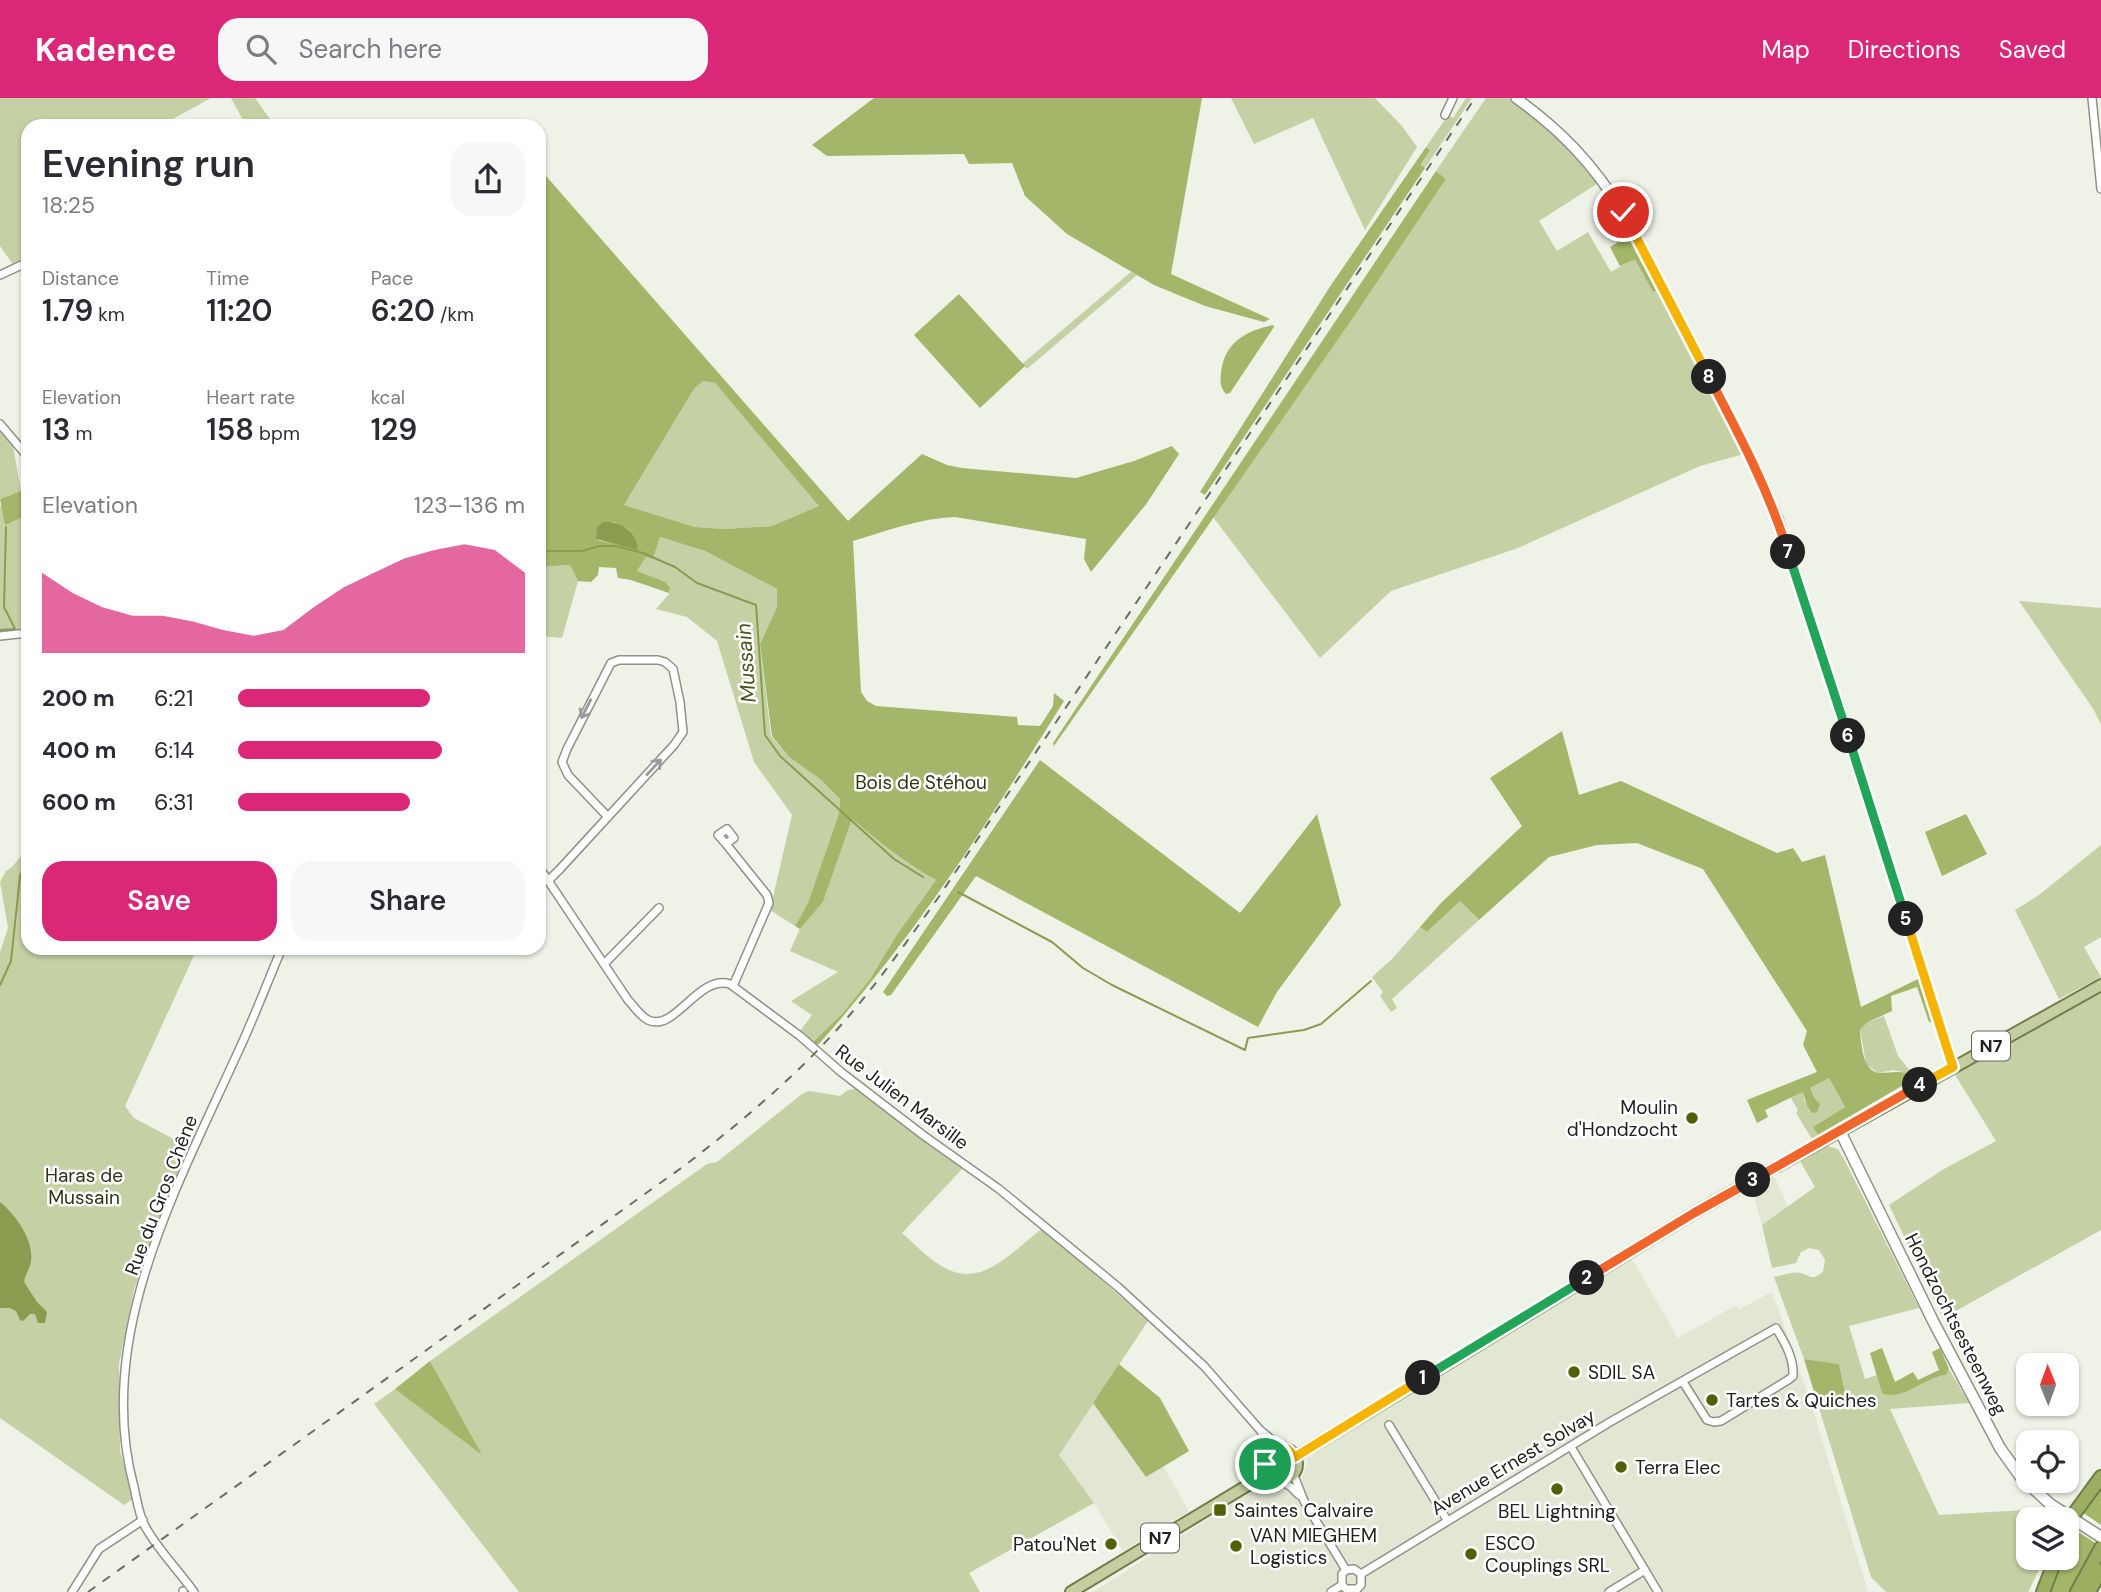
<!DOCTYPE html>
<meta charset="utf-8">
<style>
:root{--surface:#fff;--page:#f7f7f7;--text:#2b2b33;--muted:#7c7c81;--accent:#db2777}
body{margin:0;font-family:"DM Sans",sans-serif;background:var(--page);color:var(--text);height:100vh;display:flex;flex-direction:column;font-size:26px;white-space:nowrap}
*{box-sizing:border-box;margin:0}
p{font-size:23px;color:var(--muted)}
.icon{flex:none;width:38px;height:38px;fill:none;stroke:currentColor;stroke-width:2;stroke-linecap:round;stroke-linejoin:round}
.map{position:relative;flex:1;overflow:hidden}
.sheet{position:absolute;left:21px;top:21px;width:525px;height:836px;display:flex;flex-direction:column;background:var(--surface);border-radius:21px;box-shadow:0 2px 5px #0004}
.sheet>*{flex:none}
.needle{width:46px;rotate:359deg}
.buttons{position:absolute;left:2016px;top:1255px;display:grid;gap:14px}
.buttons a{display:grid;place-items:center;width:63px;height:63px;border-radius:14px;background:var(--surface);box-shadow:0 2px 5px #0004;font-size:35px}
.pin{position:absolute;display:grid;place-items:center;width:60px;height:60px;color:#fff;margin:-30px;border:4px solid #fff;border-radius:50%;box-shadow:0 2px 7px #0007}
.km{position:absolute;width:35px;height:35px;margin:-18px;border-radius:50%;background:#222;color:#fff;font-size:19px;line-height:35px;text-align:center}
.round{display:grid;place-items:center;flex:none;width:74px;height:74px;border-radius:21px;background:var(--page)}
.headline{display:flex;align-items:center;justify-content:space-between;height:119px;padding:0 21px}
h1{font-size:38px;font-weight:600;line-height:52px}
.figures{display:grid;grid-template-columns:repeat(3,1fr);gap:10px;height:119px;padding:7px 21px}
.figures div{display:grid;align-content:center}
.figures b{font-size:30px;font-weight:600}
.figures small{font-size:19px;font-weight:400}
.figures p{font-size:19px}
.chart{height:196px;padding:14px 21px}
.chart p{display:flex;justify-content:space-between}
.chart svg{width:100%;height:126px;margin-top:7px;fill:var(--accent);opacity:.7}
.primary-button{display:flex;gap:14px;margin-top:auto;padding:14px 21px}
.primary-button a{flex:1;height:80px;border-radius:21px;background:var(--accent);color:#fff;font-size:28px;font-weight:600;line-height:80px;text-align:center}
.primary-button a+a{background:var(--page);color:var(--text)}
ul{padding:0 21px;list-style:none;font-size:23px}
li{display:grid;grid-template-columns:112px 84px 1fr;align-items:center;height:52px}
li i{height:18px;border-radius:9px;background:var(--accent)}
header{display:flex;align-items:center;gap:42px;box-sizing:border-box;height:98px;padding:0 35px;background:var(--accent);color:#fff}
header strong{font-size:33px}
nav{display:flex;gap:38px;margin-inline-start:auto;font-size:24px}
.search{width:490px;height:63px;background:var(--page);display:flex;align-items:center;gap:18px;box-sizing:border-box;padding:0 24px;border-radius:21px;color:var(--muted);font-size:26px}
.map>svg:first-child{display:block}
.built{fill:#e2e7d4}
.green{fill:#c5d0a4}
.forest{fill:#a4b66a;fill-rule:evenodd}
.water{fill:#8b9c51}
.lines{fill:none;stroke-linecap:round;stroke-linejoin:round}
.stream{stroke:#8b9c51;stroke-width:2}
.minor-casing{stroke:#8f9387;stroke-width:10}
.tertiary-casing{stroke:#8f9387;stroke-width:12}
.secondary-casing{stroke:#8f9387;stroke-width:13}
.primary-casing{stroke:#717d4a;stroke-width:14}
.motorway-casing{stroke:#717d4a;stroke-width:16}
.minor{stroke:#fff;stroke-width:7}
.tertiary{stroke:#fff;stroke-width:9}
.secondary{stroke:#fff;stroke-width:10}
.primary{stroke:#c4cea0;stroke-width:10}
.motorway{stroke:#9cae61;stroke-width:12}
.rail{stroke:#6b6e66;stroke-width:2;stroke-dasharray:9 9;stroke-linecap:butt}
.oneway{stroke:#9b9c9a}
.split-1-casing{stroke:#fff;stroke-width:14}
.split-2-casing{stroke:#fff;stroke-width:14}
.split-3-casing{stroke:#fff;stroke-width:14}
.split-4-casing{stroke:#fff;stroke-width:14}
.split-5-casing{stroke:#fff;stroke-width:14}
.split-6-casing{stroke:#fff;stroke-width:14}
.split-7-casing{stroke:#fff;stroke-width:14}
.split-8-casing{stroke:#fff;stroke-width:14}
.split-9-casing{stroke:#fff;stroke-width:14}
.split-1{stroke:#f5b400;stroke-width:9}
.split-2{stroke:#22a559;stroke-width:9}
.split-3{stroke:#f0652b;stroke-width:9}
.split-4{stroke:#f0652b;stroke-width:9}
.split-5{stroke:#f5b400;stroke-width:9}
.split-6{stroke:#22a559;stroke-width:9}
.split-7{stroke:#22a559;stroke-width:9}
.split-8{stroke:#f0652b;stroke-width:9}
.split-9{stroke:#f5b400;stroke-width:9}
.poi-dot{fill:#516002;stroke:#fff;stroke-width:2.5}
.labels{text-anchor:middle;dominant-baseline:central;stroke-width:5;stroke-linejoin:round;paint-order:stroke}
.shield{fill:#fff;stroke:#646562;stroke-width:2}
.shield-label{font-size:18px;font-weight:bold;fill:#21231e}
.park-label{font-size:19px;fill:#2e3515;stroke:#fff}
.street-label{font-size:19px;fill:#21231e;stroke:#fff}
.poi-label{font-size:19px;fill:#21231e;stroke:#fff;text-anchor:start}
.water-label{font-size:21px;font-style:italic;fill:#48541c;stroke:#fff}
</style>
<header>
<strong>Kadence</strong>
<div class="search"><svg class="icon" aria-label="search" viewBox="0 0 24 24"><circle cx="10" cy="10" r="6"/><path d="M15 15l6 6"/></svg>Search here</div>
<nav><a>Map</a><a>Directions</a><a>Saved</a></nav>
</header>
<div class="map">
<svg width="2101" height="1494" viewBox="0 0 2101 1494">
<rect width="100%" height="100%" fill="#eff2e6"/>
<g class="built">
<polygon points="1774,1078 1788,1109 1762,1127 1753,1095 1753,1089"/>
<polygon points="1631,1159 1678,1240 1736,1207 1739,1211 1772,1194 1811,1305 1868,1494 1093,1494 1265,1385 1286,1395 1301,1386 1308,1360"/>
<polygon points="1093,1305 1146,1379 1163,1368 1189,1413 1123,1453 1094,1405 1058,1357"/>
</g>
<g class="green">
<polygon points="0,0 211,0 160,28 28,28 28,163 14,168 0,148"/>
<polygon points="231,0 255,0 275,28 238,28 244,24"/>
<polygon points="1231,0 1375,0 1402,28 1417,49 1365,132 1313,20 1254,46"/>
<polygon points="1466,0 1472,0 1425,70 1421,68 1430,52 1426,49 1448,17 1453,20"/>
<polygon points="1486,0 1509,0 1552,31 1600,84 1539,123 1557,153 1588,134 1611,174 1635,160 1653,194 1660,191 1744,356 1700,368 1518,450 1391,493 1320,560 1213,419 1353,220 1446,81 1436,73"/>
<polygon points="1131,174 1137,177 1027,271 1022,266"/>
<polygon points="703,283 715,285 820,408 772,428 724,431 695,429 624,407 694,291"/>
<polygon points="0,330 13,348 21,393 0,401"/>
<polygon points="2,407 25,418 28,416 28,534 0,535 0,408"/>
<polygon points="660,439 705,453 777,491 777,509 760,546 771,638 789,659 820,681 840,701 839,715 808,805 795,828 770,812 792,717 754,664 717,543 687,519 656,511 669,496 670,490 637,473 646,459 653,461"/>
<polygon points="570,467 578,483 562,540 539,538 539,469"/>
<polygon points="2019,503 2101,510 2101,627 2094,612"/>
<path d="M852,721C879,744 905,765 936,782L896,838L870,881L842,916L813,944L800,933L812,917L791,903L838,874L790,853L800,831L823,804Z"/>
<polygon points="28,742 28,850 197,851 125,1008 134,1020 185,1047 190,1046 182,1064 176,1069 179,1075 134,1191 119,1266 120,1353 134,1400 124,1407 0,1320 0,854 8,830 0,784 6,773 12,769 21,758"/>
<polygon points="2101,747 2101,839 2084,849 2101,879 2059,901 2015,812 2039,797"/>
<polygon points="1460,803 1479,822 1392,901 1397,910 1391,914 1380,898 1383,894 1372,879 1393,860 1420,829 1427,834"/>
<polygon points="2101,893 2101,1132 1943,1220 1889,1107 1944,1071 1996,1043 1954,975"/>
<polygon points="1884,918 1898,958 1916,980 1912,982 1907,975 1893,972 1878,975 1866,966 1860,930 1868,924"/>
<polygon points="1829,980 1845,1009 1813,1029 1818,1037 1812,1041 1796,1015 1798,1012 1791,1000 1804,993 1804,1002 1810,1013 1818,1003 1814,999 1810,990"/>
<path d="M859,990L964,1069L902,1135C914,1145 926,1159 940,1167C981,1194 1012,1153 1043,1130L1148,1223L1059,1357L1094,1405L969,1475L980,1494H519L374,1306L395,1291L480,1355L430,1263L707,1066L717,1064L802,996L809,993L840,998L848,992Z"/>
<path d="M1827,1048L1838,1051L1845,1063L1919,1210L1849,1228L1865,1281L1877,1277L1882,1294C1902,1304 1924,1279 1946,1277L1949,1271L1969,1305L1890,1311L1939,1417L2045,1411L2055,1421H2028V1460H2045L2028,1494H1886L1871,1479L1819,1310L1848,1309L1839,1266L1804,1261L1774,1179C1781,1178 1793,1173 1800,1175C1812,1177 1809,1184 1823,1174L1825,1162L1819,1152L1809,1150L1801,1154L1796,1165L1772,1170L1762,1127L1815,1089L1800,1063Z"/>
<circle cx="1281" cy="1366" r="12"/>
</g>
<g class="forest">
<polygon points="874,0 1202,0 1171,176 1270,221 1264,224 1205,208 1154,187 1067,136 1025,98 1012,65 969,66 964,56 827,58 812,47"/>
<polygon points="1426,49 1430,52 1421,67 1425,70 1205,397 1200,394 1331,187"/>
<path d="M539,70L848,423L922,356L947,367L962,370L1076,380L1134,363L1172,348L1179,356L1147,405L1091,474L1084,461L1086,441L955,419C920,420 886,433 853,443L861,594L867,603L876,608L1017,619L1018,627L1040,628L1053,608L1054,595L1064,603C990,722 912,842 818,947L813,944L842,916L870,881L896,838L936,782C905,765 879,744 852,721L823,804L800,831L795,828L808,805L839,715L840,701L820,681L789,659L772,638L760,546L777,509V491L705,453L660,439L653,461L646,459L637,473L665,484L670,490L669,495L631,482L618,480L616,470L599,469L598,477L591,484L578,483L570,467L539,469ZM703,283L715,285L819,408L772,428L724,431L695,429L624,407L694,291ZM613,424L629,432L638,451L597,442Z"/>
<polygon points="1436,73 1446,81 1353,220 1054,648 1053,645"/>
<polygon points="1624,122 1660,191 1653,194 1635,161 1620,168 1610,149 1617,145 1613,135 1617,133 1614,127"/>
<polygon points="959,196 1025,268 980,310 914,237"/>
<path d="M1273,227L1274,229L1230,295L1226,296C1220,289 1220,284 1221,275C1224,245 1245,233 1273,227Z"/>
<polygon points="21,393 25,418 5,427 0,401"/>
<path d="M1562,633L1579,697L1621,683L1777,755L1793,750L1802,764L1825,757L1861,909L1920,880L1934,924H1929L1917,889L1891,898L1892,913L1868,924L1860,931C1861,944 1862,973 1879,975C1889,975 1897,973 1907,975L1912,982L1818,1037L1813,1029L1845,1009L1829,980L1810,990L1814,999L1820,1006L1817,1014L1812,1015L1807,1008L1803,994L1765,1012L1768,1019L1757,1025L1747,1002L1817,974L1803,947L1807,933L1703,771L1637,745L1597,747L1549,759L1479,822L1460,803L1427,834L1420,829L1441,805L1522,728L1490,680Z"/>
<polygon points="1040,662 1240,815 1317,716 1341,807 1277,894 1258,929 976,778 891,897 887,898 883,894"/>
<polygon points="1966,716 1987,756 1942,778 1925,734"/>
<path d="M1882,1250L1895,1284L1913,1274L1918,1282L1939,1272L1932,1254L1940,1250L1949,1271L1946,1277C1925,1279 1902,1304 1882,1295L1870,1255Z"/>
<polygon points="1804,1261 1839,1266 1848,1309 1819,1310"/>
<polygon points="430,1263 482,1357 395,1291"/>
<polygon points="1119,1266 1160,1300 1189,1353 1146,1379 1093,1305"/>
<polygon points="2101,1384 2101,1427 2082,1414"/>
<polygon points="2072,1430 2097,1446 2070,1494 2047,1494 2061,1460 2067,1460 2067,1444"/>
</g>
<g class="water">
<path d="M603,424C621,423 636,433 638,452L596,441L597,429Z"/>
<path d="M0,1104C15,1116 34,1142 31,1163C30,1170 25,1177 24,1184L37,1204L47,1214L45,1225H38L35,1216H30L23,1223L20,1222L16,1213L10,1210H0Z"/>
</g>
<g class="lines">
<g class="stream">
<polyline points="539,453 582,453 599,448 616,448 643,455 675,469 697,485 756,507 765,637 780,658 894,761 923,779"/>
<polyline points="0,532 15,531 4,509 6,429"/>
<polyline points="22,541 28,558"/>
<polyline points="958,794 1052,844 1083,870 1112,887 1245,952 1248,940 1304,932 1321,926 1371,883"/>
<polyline points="0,887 11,863 20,778 28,762"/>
</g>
<g class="minor-casing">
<g id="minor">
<polyline points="2092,0 2101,91"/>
<polyline points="1445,17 1453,0"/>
<polyline points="0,177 28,164"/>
<polyline points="0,326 28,359"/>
<polyline points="0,538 28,535"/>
<polyline points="726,746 718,737 727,731 734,740 726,746 767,797 769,805 733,888"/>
<path d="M539,769L628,902C634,908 640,918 648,922C675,935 698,876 730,886L800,938L841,974L923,1037L999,1091L1118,1189L1204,1268L1260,1332L1282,1350"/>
<polyline points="550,781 560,771 674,647 683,634 680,604 673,571 665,564 658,562 619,562 611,565 567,651 562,664 568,677 608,719"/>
<polyline points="605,865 659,810"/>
<polyline points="1389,1327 1447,1422"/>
<polyline points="1262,1336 1268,1356"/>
<polyline points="1571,1349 1658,1494"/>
<polyline points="1293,1375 1304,1403 1346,1472"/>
<polyline points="1278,1381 1291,1389 1299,1397"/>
<polyline points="1346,1472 1354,1471 1361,1476 1361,1487 1357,1491"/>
<polyline points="1346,1472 1342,1476 1342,1487 1346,1491 1357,1491"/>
<path d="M1361,1476L1610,1324L1776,1230C1785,1245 1794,1260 1793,1278L1788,1282L1721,1323L1714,1324L1707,1322L1683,1284"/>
<polyline points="72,1494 99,1451 143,1422"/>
<polyline points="183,1494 183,1493"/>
<path d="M194,1494C179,1473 159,1453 146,1430C139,1419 137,1402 134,1389C93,1239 178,1087 238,954C254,920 267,885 282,850"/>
<polyline points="1331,1494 1342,1487"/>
<polyline points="1609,1494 1645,1472"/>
</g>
</g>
<g class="tertiary-casing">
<path id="tertiary" d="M1516,0C1562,33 1593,66 1623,114L1748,354L1778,421L1953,969"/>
</g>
<g class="secondary-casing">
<polyline id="secondary" points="1840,1033 1933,1223 2000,1350 2020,1378 2050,1406 2101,1439"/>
</g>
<g class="primary-casing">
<g id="primary">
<circle cx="1281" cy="1366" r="16"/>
<polyline points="1295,1359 1694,1115 2101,887"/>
<polyline points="1071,1494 1268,1375"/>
</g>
</g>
<g class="motorway-casing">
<g id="motorway">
<polyline points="2067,1432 2071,1420 2101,1379"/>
<polyline points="2043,1494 2056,1460"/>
<polyline points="2077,1494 2101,1450"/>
<polyline points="2089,1494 2101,1472"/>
</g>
</g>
<use href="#minor" class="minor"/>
<use href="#tertiary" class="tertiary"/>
<use href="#secondary" class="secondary"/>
<use href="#primary" class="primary"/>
<use href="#motorway" class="motorway"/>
<path class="rail" d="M88,1494L684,1068C745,1021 804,972 854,912C884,876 911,838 938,800L1475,0"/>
</g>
<defs><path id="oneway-shaft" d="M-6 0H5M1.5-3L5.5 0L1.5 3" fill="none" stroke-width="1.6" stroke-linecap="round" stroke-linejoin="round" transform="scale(1.75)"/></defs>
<g class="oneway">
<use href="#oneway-shaft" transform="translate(586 611) rotate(117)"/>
<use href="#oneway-shaft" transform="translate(654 669) rotate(-47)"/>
</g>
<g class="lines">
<g class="split-1-casing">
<path id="split-1" d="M1265,1366C1267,1354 1275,1348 1287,1351L1295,1359L1423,1280"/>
</g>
<g class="split-2-casing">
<polyline id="split-2" points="1423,1280 1587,1180"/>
</g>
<g class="split-3-casing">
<polyline id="split-3" points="1587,1180 1694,1115 1753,1082"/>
</g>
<g class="split-4-casing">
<polyline id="split-4" points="1753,1082 1920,987"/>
</g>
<g class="split-5-casing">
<polyline id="split-5" points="1906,821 1953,969 1920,987"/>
</g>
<g class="split-6-casing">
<polyline id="split-6" points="1848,638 1906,821"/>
</g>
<g class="split-7-casing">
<polyline id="split-7" points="1788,454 1848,638"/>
</g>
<g class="split-8-casing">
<path id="split-8" d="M1709,279C1739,336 1769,393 1788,454"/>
</g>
<g class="split-9-casing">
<polyline id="split-9" points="1623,114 1709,279"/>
</g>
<use href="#split-1" class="split-1"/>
<use href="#split-2" class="split-2"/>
<use href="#split-3" class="split-3"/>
<use href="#split-4" class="split-4"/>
<use href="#split-5" class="split-5"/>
<use href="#split-6" class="split-6"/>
<use href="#split-7" class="split-7"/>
<use href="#split-8" class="split-8"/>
<use href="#split-9" class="split-9"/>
</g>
<g class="poi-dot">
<circle cx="1692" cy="1020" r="7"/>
<circle cx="1574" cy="1274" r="7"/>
<circle cx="1712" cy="1302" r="7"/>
<circle cx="1621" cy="1369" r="7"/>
<circle cx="1557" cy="1391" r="7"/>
<rect x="1213" y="1405" width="14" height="14" rx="3.5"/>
<circle cx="1111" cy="1446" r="7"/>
<circle cx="1236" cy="1448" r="7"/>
<circle cx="1471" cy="1456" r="7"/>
</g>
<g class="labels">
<g class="shield">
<rect x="1972" y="933.5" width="38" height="29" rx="5"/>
<rect x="1141" y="1425.5" width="38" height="29" rx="5"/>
</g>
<g class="shield-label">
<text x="1991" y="948">N7</text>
<text x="1160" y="1440">N7</text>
</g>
<g class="park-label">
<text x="921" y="684">Bois de Stéhou</text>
<text x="84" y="1077">Haras de<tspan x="84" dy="22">Mussain</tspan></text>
</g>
<g class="street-label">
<text transform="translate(902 999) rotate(37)">Rue Julien Marsille</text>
<text transform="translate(161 1097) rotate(-69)">Rue du Gros Chêne</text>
<text transform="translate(1956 1226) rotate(63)">Hondzochtsesteenweg</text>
<text transform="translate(1513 1364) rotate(-31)">Avenue Ernest Solvay</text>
</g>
<g class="poi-label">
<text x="1678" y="1009" text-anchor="end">Moulin<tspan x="1678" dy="22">d'Hondzocht</tspan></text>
<text x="1588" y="1274">SDIL SA</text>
<text x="1726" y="1302">Tartes &amp; Quiches</text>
<text x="1635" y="1369">Terra Elec</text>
<text x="1234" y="1412">Saintes Calvaire</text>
<text x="1557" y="1413" text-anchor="middle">BEL Lightning</text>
<text x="1250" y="1437">VAN MIEGHEM<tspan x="1250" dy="22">Logistics</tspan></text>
<text x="1485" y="1445">ESCO<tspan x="1485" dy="22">Couplings SRL</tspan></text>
<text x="1097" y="1446" text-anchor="end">Patou'Net</text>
</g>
<g class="water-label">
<text transform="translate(746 565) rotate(-94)">Mussain</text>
</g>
</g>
</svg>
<div class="buttons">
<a><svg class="needle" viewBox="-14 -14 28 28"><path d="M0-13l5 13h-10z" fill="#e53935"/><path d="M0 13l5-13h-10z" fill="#7c7c81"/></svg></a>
<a><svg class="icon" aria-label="locate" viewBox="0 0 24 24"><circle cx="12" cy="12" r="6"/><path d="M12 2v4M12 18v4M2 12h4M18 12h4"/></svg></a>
<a><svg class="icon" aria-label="layers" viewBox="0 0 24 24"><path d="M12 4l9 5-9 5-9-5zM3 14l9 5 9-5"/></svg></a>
</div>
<div class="pin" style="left:1265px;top:1366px;background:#1e9e55"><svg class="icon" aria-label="arrive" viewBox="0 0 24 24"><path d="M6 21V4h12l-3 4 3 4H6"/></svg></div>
<div class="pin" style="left:1623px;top:114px;background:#d93025"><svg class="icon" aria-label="check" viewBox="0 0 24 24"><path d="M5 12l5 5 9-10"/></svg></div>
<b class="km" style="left:1423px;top:1280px">1</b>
<b class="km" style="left:1587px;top:1180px">2</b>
<b class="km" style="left:1753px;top:1082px">3</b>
<b class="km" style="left:1920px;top:987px">4</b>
<b class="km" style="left:1906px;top:821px">5</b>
<b class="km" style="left:1848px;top:638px">6</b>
<b class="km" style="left:1788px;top:454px">7</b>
<b class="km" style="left:1709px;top:279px">8</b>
<section class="sheet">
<div class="headline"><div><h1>Evening run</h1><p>18:25</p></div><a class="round"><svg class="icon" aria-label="share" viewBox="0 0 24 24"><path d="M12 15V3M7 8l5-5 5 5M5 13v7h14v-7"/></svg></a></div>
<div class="figures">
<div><p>Distance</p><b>1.79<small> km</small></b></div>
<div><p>Time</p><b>11:20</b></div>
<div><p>Pace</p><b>6:20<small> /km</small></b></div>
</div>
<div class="figures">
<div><p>Elevation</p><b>13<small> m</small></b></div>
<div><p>Heart rate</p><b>158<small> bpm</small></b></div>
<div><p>kcal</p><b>129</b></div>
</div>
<div class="chart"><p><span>Elevation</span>123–136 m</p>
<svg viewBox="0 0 160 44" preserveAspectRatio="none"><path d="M0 44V16L10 23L20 28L30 31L40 31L50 33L60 36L70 38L80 36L90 28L100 21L110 16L120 11L130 8L140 6L150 8L160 16V44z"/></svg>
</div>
<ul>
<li><b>200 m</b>6:21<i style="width:67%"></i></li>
<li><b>400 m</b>6:14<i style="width:71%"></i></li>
<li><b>600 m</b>6:31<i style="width:60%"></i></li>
</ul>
<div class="primary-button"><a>Save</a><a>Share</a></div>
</section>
</div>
